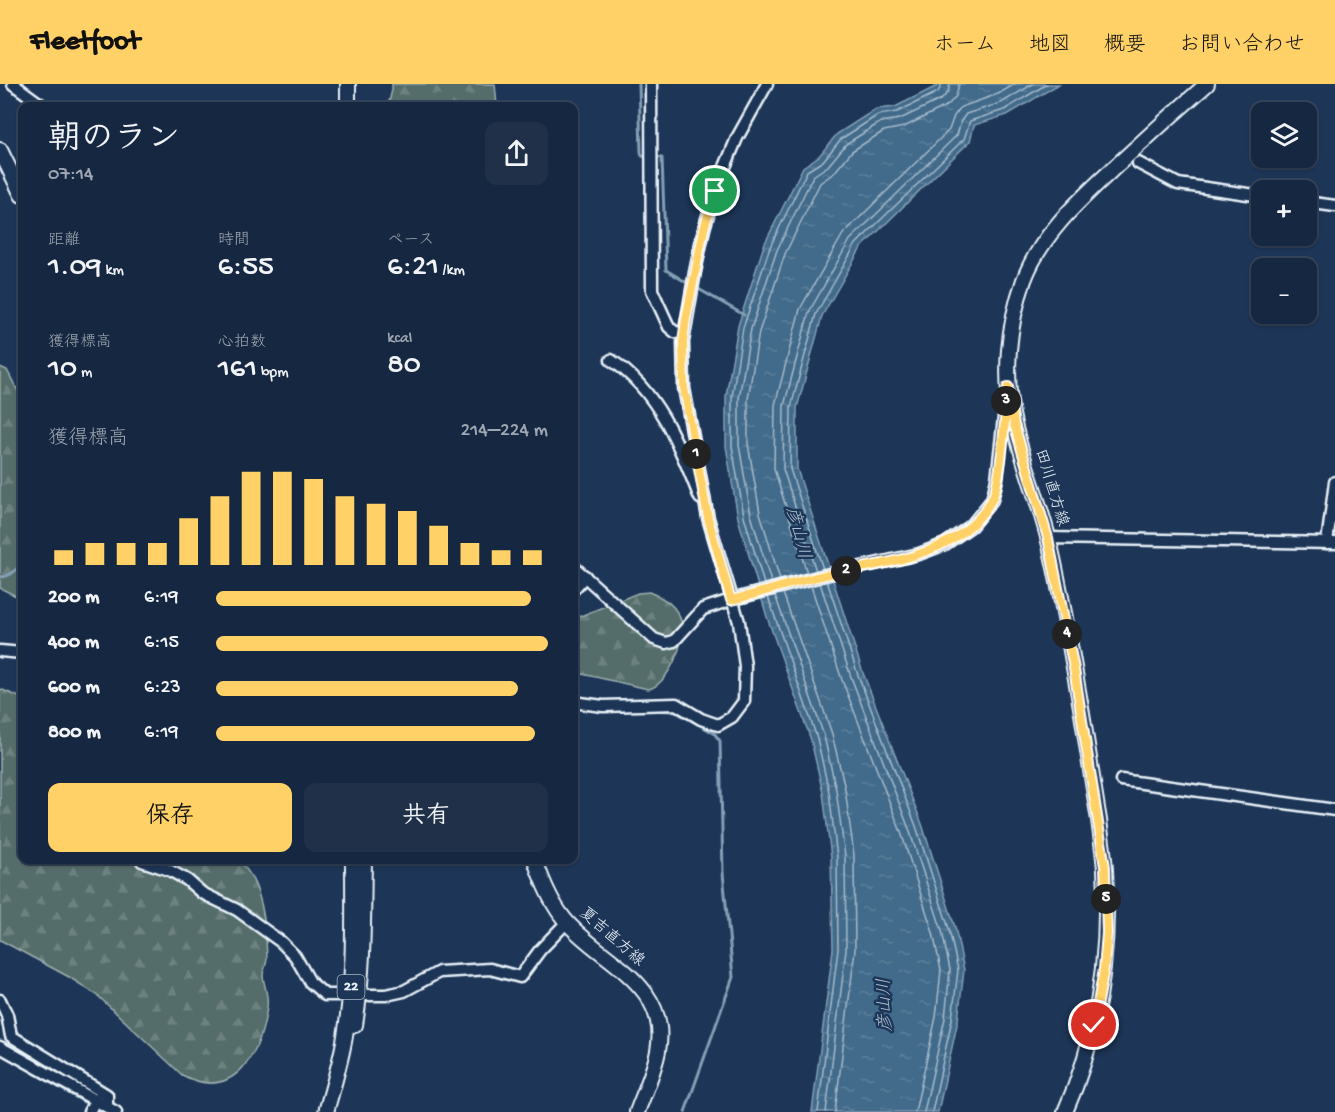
<!DOCTYPE html>
<html lang="ja">
<meta charset="utf-8">
<style>
:root{--surface:#162841;--page:#1f3048;--text:#f1f3f6;--muted:#9ea6b1;--line:#35445a;--accent:#ffd166}
body{margin:0;font-family:"Gochi Hand","Klee One",sans-serif;background:var(--page);color:var(--text);height:100vh;display:flex;flex-direction:column;font-size:22px;white-space:nowrap}
*{box-sizing:border-box;margin:0}
p{font-size:20px;color:var(--muted)}
.icon{flex:none;width:33px;height:33px;fill:none;stroke:currentColor;stroke-width:2;stroke-linecap:round;stroke-linejoin:round}
.map{position:relative;flex:1;overflow:hidden}
.drawer{position:absolute;left:18px;top:18px;width:560px;height:762px;display:flex;flex-direction:column;background:var(--surface);border-radius:12px;box-shadow:0 2px 4px #0004,0 0 0 2px var(--line)}
.drawer>*{flex:none}
.buttons{position:absolute;left:1251px;top:18px;display:grid;gap:12px}
.buttons a{display:grid;place-items:center;width:66px;height:66px;border-radius:12px;background:var(--surface);box-shadow:0 2px 4px #0004,0 0 0 2px var(--line);font-size:30px}
.pin{position:absolute;display:grid;place-items:center;width:51px;height:51px;color:#fff;margin:-26px;border:3px solid #fff;border-radius:50%;box-shadow:0 2px 6px #0007}
.km{position:absolute;width:30px;height:30px;margin:-15px;border-radius:50%;background:#222;color:#fff;font-size:16px;line-height:30px;text-align:center}
.round{display:grid;place-items:center;flex:none;width:63px;height:63px;border-radius:12px;background:var(--page)}
.overview{display:flex;align-items:center;justify-content:space-between;height:102px;padding:0 30px}
h1{font-size:33px;font-weight:600;line-height:45px}
.metrics{display:grid;grid-template-columns:repeat(3,1fr);gap:9px;height:102px;padding:6px 30px}
.metrics div{display:grid;align-content:center}
.metrics b{font-size:30px;font-weight:600}
.metrics small{font-size:16px;font-weight:400}
.metrics p{font-size:16px}
.chart{height:168px;padding:12px 30px}
.chart p{display:flex;justify-content:space-between}
.chart svg{width:100%;height:108px;margin-top:6px;stroke:var(--accent);stroke-width:6}
.action{display:flex;gap:12px;margin-top:auto;padding:12px 30px}
.action a{flex:1;height:69px;border-radius:12px;background:var(--accent);color:#111;font-size:24px;font-weight:600;line-height:69px;text-align:center}
.action a+a{background:var(--page);color:var(--text)}
ul{padding:0 30px;list-style:none;font-size:20px}
li{display:grid;grid-template-columns:96px 72px 1fr;align-items:center;height:45px}
li i{height:15px;border-radius:8px;background:var(--accent)}
header{display:flex;align-items:center;gap:36px;box-sizing:border-box;height:84px;padding:0 30px;background:var(--accent);color:#111}
header strong{font-size:28px}
nav{display:flex;gap:33px;margin-inline-start:auto;font-size:21px}
.map>svg:first-child{display:block}
.forest{fill:url(#forest-firs);stroke:#9eafb1;stroke-width:1.5}
.water{fill:url(#water-ripples);stroke:#84a0b6;stroke-width:1.5}
.lines{fill:none;stroke-linecap:round;stroke-linejoin:round}
.shore{stroke:#a6bbcc;stroke-width:1.5}
.stream{stroke:#84a0b6;stroke-width:3}
.minor-casing{stroke:#e8f1f8;stroke-width:15}
.major-casing{stroke:#e8f1f8;stroke-width:18}
.minor{stroke:#1d3557;stroke-width:10}
.major{stroke:#1d3557;stroke-width:14}
.route-casing{stroke:#fff;stroke-width:12}
.route{stroke:#ffd166;stroke-width:8}
.labels{text-anchor:middle;dominant-baseline:central;stroke-width:5;stroke-linejoin:round;paint-order:stroke}
.shield{fill:#1d3557;stroke:#abb9c8;stroke-width:1.5}
.shield-label{font-size:15px;font-weight:bold;fill:#e8f1f8}
.street-label{font-size:16px;fill:#e8f1f8;stroke:#1d3557}
.water-label{font-size:18px;font-style:italic;fill:#aec2d2;stroke:#1d3557}
</style>
<header>
<strong>Fleetfoot</strong>
<nav><a>ホーム</a><a>地図</a><a>概要</a><a>お問い合わせ</a></nav>
</header>
<div class="map">
<svg width="1335" height="1028" viewBox="0 0 1335 1028">
<defs>
<pattern id="forest-firs" width="22" height="20" patternUnits="userSpaceOnUse" patternTransform="scale(1.5)"><rect width="22" height="20" fill="#556d6a"/><path d="M5 1l3.5 6h-7zM16 11l3.5 6h-7z" fill="#6d8280"/></pattern>
<pattern id="water-ripples" width="26" height="14" patternUnits="userSpaceOnUse" patternTransform="scale(1.5)"><rect width="26" height="14" fill="#426a8a"/><path d="M2 4q2-2 4 0t4 0M15 11q2-2 4 0t4 0" fill="none" stroke="#5d809b"/></pattern>
</defs>
<rect width="100%" height="100%" fill="#1d3557"/>
<filter id="ink" filterUnits="userSpaceOnUse"><feTurbulence type="fractalNoise" baseFrequency=".0167" numOctaves="2"/><feDisplacementMap in="SourceGraphic" scale="12" xChannelSelector="R" yChannelSelector="G"/><feConvolveMatrix kernelMatrix="1 2 1 2 8 2 1 2 1" color-interpolation-filters="sRGB"/></filter>
<g filter="url(#ink)">
<g class="forest">
<polygon points="392,0 495,0 497,22 388,22 392,6"/>
<polygon points="0,283 7,286 22,315 22,515 0,504"/>
<path d="M649,508C666,515 676,521 682,539C687,556 667,603 648,605L573,588V535L638,509Z"/>
<path d="M0,605L22,614V776H238C263,798 266,842 267,874C267,880 263,887 263,892C264,902 269,912 267,923C261,968 235,1019 182,991L97,911L69,893L0,856Z"/>
</g>
<polygon class="water" points="941,0 1059,0 1007,31 974,41 970,57 861,164 822,232 797,324 797,385 863,589 922,740 955,843 964,886 958,936 938,1028 812,1028 833,865 831,773 823,709 811,656 767,533 738,434 726,362 726,312 738,242 764,161 803,83 819,72 837,50 876,25 895,23"/>
<g class="lines">
<g class="shore">
<polyline points="823,485 790,385 791,323 816,230 856,160 964,55 970,37 1004,26 1047,0"/>
<polyline points="816,487 783,385 784,322 809,228 850,156 957,51 961,37 966,30 1001,19 1033,0"/>
<polyline points="807,489 774,385 775,321 800,225 843,150 949,46 954,32 961,23 998,10 1015,0"/>
<polyline points="780,496 760,429 748,360 748,315 759,248 785,170 820,99 834,89 852,67 884,47 904,43 948,21 956,12 959,0"/>
<polyline points="827,497 858,591 916,742 949,845 958,886 952,935 932,1028"/>
<polyline points="771,498 751,431 739,361 739,314 751,245 777,166 813,92 828,82 846,60 881,38 900,35 942,15 948,8 950,0"/>
<polyline points="820,499 851,593 909,745 942,847 950,886 945,934 924,1028"/>
<polyline points="764,500 744,432 732,362 732,313 743,244 770,163 807,87 823,77 841,55 878,31 897,28 938,8 942,0"/>
<polyline points="811,502 842,596 901,748 933,849 941,886 936,933 915,1028"/>
<polyline points="783,509 832,650 845,705 854,771 855,866 835,1028"/>
<polyline points="775,511 824,652 836,706 845,772 846,866 826,1028"/>
<polyline points="768,513 817,654 829,708 837,773 838,865 818,1028"/>
</g>
<g class="stream">
<polyline points="639,0 641,68 642,72 649,73"/>
<polyline points="655,73 662,74 666,186 689,200"/>
<polyline points="695,203 744,231"/>
<path d="M0,493C10,493 17,486 22,478"/>
<polyline points="644,626 674,627 714,649 720,657 723,789 733,893 685,1028"/>
<polyline points="0,969 89,1021"/>
<polyline points="95,1024 102,1028"/>
</g>
<g class="minor-casing">
<g id="minor">
<polyline points="13,0 43,22"/>
<polyline points="651,0 652,206 669,243 675,248 684,250"/>
<polyline points="1138,79 1178,100 1262,112"/>
<polyline points="1306,118 1335,122"/>
<path d="M611,276C659,307 680,364 700,414"/>
<polyline points="1048,454 1335,459"/>
<polyline points="1327,459 1335,398"/>
<polyline points="573,482 654,555 666,559 674,557 703,525 731,516 825,491 919,470 945,460 971,442 992,416 997,395 1006,315"/>
<polyline points="573,506 585,492"/>
<polyline points="0,567 22,569"/>
<polyline points="573,618 603,622 676,620 701,635 718,641 732,633 744,617 745,582 739,538 708,434 684,304 683,258 695,188 704,145 715,107 737,54 767,0"/>
<polyline points="1121,696 1335,726"/>
<polyline points="142,777 169,786 187,796 202,809 237,826 281,858 295,872 310,898 325,911 386,911 404,907 439,888 490,885 520,893 540,866 567,838"/>
<polyline points="0,916 7,931 11,952 107,1011 107,1023"/>
<polyline points="0,963 116,1028"/>
<polyline points="89,1028 96,1015"/>
</g>
</g>
<g class="major-casing">
<g id="major">
<polyline points="348,22 348,0"/>
<polyline points="0,66 22,111"/>
<path d="M535,776C542,797 551,819 565,836C599,877 671,899 658,967C654,988 644,1009 637,1028"/>
<path d="M355,941C364,886 363,831 364,776"/>
<path d="M326,1028C333,1003 341,977 345,952C355,893 353,834 353,776"/>
<path d="M1065,1028C1099,951 1110,870 1105,786C1104,770 1101,753 1099,736C1093,701 1088,666 1082,630C1072,572 1062,510 1048,453C1038,415 1023,378 1014,340C1003,293 1008,241 1024,196C1041,150 1081,115 1115,83C1145,55 1176,27 1207,0"/>
</g>
</g>
<use href="#minor" class="minor"/>
<use href="#major" class="major"/>
</g>
</g>
<g class="lines" filter="url(#ink)">
<g class="route-casing">
<path id="route" d="M715,107L704,145L686,235L683,258L684,304L708,434L731,516C763,509 793,498 825,491C882,479 959,473 991,417C1002,398 1005,328 1008,303L1014,340L1048,454L1074,585L1105,783L1107,849L1104,885L1094,941"/>
</g>
<use href="#route" class="route"/>
</g>
<g class="labels">
<rect class="shield" x="337.5" y="891" width="27" height="24" rx="4.5"/>
<g class="shield-label">
<text x="351" y="903">22</text>
</g>
<g class="street-label">
<text transform="translate(1050 404) rotate(73)">田川直方線</text>
<text transform="translate(611 854) rotate(41)">夏吉直方線</text>
</g>
<g class="water-label">
<text transform="translate(797 449) rotate(76)">彦山川</text>
<text transform="translate(886 921) rotate(-92)">彦山川</text>
</g>
</g>
</svg>
<div class="buttons">
<a><svg class="icon" aria-label="layers" viewBox="0 0 24 24"><path d="M12 4l9 5-9 5-9-5zM3 14l9 5 9-5"/></svg></a>
<a>+</a>
<a>−</a>
</div>
<div class="pin" style="left:715px;top:107px;background:#1e9e55"><svg class="icon" aria-label="arrive" viewBox="0 0 24 24"><path d="M6 21V4h12l-3 4 3 4H6"/></svg></div>
<div class="pin" style="left:1094px;top:941px;background:#d93025"><svg class="icon" aria-label="check" viewBox="0 0 24 24"><path d="M5 12l5 5 9-10"/></svg></div>
<b class="km" style="left:696px;top:370px">1</b>
<b class="km" style="left:846px;top:487px">2</b>
<b class="km" style="left:1006px;top:317px">3</b>
<b class="km" style="left:1067px;top:550px">4</b>
<b class="km" style="left:1106px;top:815px">5</b>
<section class="drawer">
<div class="overview"><div><h1>朝のラン</h1><p>07:14</p></div><a class="round"><svg class="icon" aria-label="share" viewBox="0 0 24 24"><path d="M12 15V3M7 8l5-5 5 5M5 13v7h14v-7"/></svg></a></div>
<div class="metrics">
<div><p>距離</p><b>1.09<small> km</small></b></div>
<div><p>時間</p><b>6:55</b></div>
<div><p>ペース</p><b>6:21<small> /km</small></b></div>
</div>
<div class="metrics">
<div><p>獲得標高</p><b>10<small> m</small></b></div>
<div><p>心拍数</p><b>161<small> bpm</small></b></div>
<div><p>kcal</p><b>80</b></div>
</div>
<div class="chart"><p><span>獲得標高</span>214–224 m</p>
<svg viewBox="0 0 160 44" preserveAspectRatio="none"><path d="M5 44V38M15 44V35M25 44V35M35 44V35M45 44V25M55 44V16M65 44V6M75 44V6M85 44V9M95 44V16M105 44V19M115 44V22M125 44V28M135 44V35M145 44V38M155 44V38"/></svg>
</div>
<ul>
<li><b>200 m</b>6:19<i style="width:95%"></i></li>
<li><b>400 m</b>6:15<i style="width:100%"></i></li>
<li><b>600 m</b>6:23<i style="width:91%"></i></li>
<li><b>800 m</b>6:19<i style="width:96%"></i></li>
</ul>
<div class="action"><a>保存</a><a>共有</a></div>
</section>
</div>
